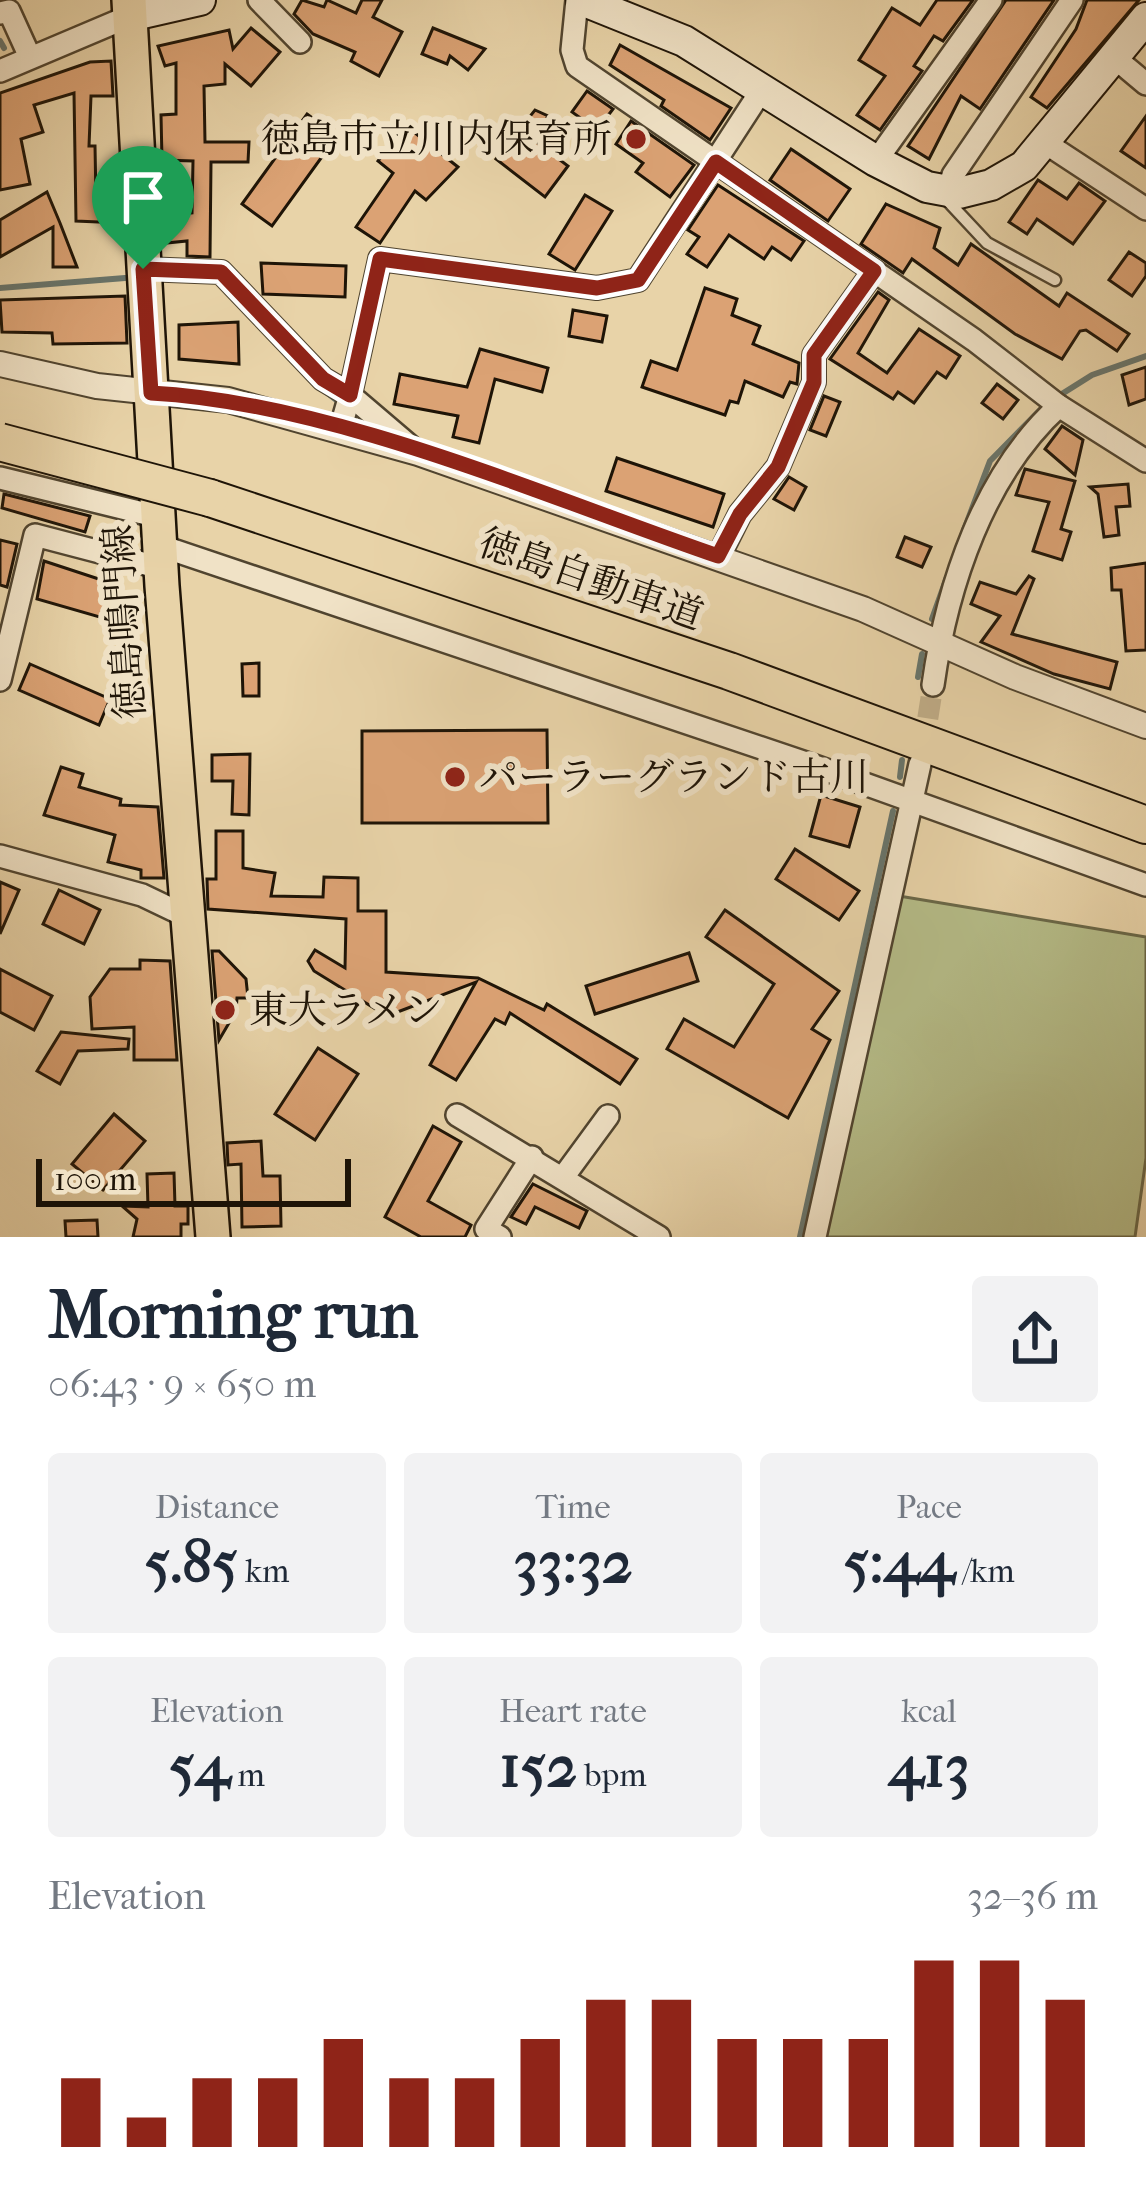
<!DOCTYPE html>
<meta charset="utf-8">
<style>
:root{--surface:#fff;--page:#f2f2f3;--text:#1f2937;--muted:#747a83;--accent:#8f2418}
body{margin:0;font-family:"IM FELL French Canon","Noto Serif JP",serif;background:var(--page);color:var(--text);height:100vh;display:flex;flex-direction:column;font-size:45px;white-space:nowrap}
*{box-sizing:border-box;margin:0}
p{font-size:39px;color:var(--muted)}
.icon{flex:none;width:66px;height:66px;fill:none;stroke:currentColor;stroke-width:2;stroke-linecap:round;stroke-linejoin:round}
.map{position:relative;height:1237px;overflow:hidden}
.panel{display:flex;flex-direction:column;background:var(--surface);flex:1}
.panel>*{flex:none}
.scale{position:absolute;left:36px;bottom:30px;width:315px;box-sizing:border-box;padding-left:12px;border:6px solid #1e1407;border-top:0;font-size:33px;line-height:42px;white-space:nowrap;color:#1e1407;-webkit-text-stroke:9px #f0e2c6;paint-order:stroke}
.pin{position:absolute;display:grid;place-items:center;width:102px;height:102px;color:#fff;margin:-123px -51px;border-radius:50% 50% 50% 0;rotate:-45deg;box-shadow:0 0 12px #0007}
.pin .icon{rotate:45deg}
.round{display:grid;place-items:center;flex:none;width:126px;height:126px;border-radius:12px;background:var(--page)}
.head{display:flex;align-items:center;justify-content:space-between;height:204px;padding:0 48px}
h1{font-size:66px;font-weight:700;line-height:90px}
.figures{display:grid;grid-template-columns:repeat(3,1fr);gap:18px;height:204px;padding:12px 48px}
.figures div{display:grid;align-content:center;border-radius:12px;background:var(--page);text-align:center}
.figures b{font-size:60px;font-weight:700}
.figures small{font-size:33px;font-weight:400}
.figures p{font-size:33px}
.chart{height:336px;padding:24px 48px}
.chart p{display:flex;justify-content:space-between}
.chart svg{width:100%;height:216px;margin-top:12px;stroke:var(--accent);stroke-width:6}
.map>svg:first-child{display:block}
.green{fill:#b5bc88;stroke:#6a6848;stroke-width:3}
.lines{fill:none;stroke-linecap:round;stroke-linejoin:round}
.stream{stroke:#68756c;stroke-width:6}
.building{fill:#dba274;stroke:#1e1407;stroke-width:3}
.minor-tunnel{stroke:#c0ad88;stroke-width:21;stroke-dasharray:21 10;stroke-linecap:butt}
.service-casing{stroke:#50442f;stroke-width:15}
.minor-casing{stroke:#50442f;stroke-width:26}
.tertiary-casing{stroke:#50442f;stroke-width:28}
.secondary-casing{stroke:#1e1407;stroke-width:34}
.primary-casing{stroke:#1e1407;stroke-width:38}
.motorway-casing{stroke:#1e1407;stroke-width:40}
.service{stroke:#f0e2c6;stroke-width:10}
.minor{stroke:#f0e2c6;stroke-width:21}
.tertiary{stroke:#f0e2c6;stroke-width:24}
.secondary{stroke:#f0e2c6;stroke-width:30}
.primary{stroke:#e8d3a8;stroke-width:33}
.motorway{stroke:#e8d3a8;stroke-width:36}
.motorway-bridge-casing{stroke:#1e1407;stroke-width:40;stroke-linecap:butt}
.motorway-bridge{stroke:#e8d3a8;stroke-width:36}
.route-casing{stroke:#fff;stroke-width:24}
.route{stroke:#8f2418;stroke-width:15}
.poi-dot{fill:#8f2418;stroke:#f0e2c6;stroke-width:4.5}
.labels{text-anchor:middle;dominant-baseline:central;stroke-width:12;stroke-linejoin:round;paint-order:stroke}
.poi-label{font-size:39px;fill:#1e1407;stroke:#f0e2c6;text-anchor:start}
.street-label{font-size:39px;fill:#1e1407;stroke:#f0e2c6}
</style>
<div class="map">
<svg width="1146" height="1237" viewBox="0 0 1146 1237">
<rect width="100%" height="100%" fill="#e8d3a8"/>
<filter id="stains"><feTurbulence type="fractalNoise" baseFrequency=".00167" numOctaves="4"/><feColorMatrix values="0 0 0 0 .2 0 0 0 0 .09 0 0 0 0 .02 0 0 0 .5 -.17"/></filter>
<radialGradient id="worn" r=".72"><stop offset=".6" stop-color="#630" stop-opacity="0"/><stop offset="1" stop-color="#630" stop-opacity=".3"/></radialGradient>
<polygon class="green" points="899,896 1146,937 1146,1158 1135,1237 824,1237"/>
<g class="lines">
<g class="stream">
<polyline points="0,41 4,48"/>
<polyline points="0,288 125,278"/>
<polyline points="317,385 344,406"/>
<polyline points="1057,397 1092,375 1146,356"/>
<polyline points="964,530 990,461 1046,404"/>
<polyline points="932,619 947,577"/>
<polyline points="918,677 922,654"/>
<polyline points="900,777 902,760"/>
<polyline points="800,1237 893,811"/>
</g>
</g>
<g class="building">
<polygon points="302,0 324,7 327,0 356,13 362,0 382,0 373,17 402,32 379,76 351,61 355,52 313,34 294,14"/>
<polygon points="937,0 973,0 943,41 934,36 914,66 922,71 880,130 857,115 885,76 859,60 892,8 920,25"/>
<polygon points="1006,0 1054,0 980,109 961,96 929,159 908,146"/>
<polygon points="1087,0 1139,0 1047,108 1031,97 1076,29"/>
<polygon points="251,28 280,52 251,86 225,64 225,84 204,86 205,142 249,142 248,162 211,162 210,257 187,256 187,241 166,243 163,216 192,213 193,161 162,160 161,115 176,114 176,63 165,66 158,46 229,30 233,49"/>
<polygon points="433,28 485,49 468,70 450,56 447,64 422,54"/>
<polygon points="620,45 731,108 710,140 661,106 664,100 610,65"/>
<polygon points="111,61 113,96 91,96 89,146 95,146 96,200 119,201 121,223 76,221 74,93 34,105 43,132 21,139 30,184 0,190 0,93 90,62"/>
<polygon points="587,91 613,109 597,130 572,112"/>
<polygon points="535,110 548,116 535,141 568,166 545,197 496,159"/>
<polygon points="307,114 337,136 272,226 242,204"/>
<polygon points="1146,116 1146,168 1121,151"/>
<polygon points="631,121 694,165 670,197 636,172 643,163 616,144"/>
<polygon points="405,125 458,167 426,200 415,191 380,243 356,227 393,173 378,161"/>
<polygon points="791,149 850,189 828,221 770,180"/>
<polygon points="1038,180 1067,199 1079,183 1105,201 1073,244 1037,219 1027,234 1009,222"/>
<polygon points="718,185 804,241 791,260 772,247 764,259 729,235 707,267 687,254 699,237 688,230"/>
<polygon points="47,192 60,223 77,267 53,267 53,227 0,257 0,220"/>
<polygon points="585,195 612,211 575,270 549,254"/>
<polygon points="886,204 940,228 934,248 958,265 971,244 1059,306 1067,293 1129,334 1117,351 1086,330 1080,331 1062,359 1015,334 912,259 903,273 861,244"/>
<polygon points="1129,252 1146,263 1146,276 1132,296 1109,280"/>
<polygon points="261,263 346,266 345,297 263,294"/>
<polygon points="705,288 737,299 732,315 760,326 753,344 799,363 797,384 790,382 783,397 745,381 738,403 730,401 725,415 642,387 651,361 677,370"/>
<polygon points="878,292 889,300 858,353 887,373 919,329 960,356 946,378 937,372 914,403 898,392 893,399 830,359"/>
<polygon points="125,296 127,343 53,344 52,333 2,332 0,300"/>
<polygon points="573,310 607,316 602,342 569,336"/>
<polygon points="238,322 239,364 179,359 179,325"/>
<polygon points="480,349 548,368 542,392 495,379 479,443 453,437 458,416 394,404 400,374 467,387"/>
<polygon points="1146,367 1146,399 1129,405 1122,375"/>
<polygon points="997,384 1018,400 1003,419 982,403"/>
<polygon points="824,396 840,402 826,436 810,430"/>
<polygon points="1062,426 1083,440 1075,475 1045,449"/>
<polygon points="617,458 724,494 713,527 606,491"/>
<polygon points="1025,469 1075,481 1061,529 1071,532 1062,560 1033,551 1049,502 1016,495"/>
<polygon points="789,477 806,487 794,510 774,499"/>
<polygon points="1128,484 1130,506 1116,507 1119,535 1104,537 1098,494 1090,487"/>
<polygon points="4,494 90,516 85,532 2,508"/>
<polygon points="905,537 931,547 922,567 897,557"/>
<polygon points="0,540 17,544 7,587 0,585"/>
<polygon points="44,561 114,584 103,618 37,599"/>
<polygon points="1146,563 1146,650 1126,651 1121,590 1112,590 1111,568"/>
<polygon points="1029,576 1034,579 1012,634 1117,662 1110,689 1054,674 981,642 1000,616 971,604 980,582 1016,594"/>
<polygon points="259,663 259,696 243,696 242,664"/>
<polygon points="30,664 110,699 99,725 19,690"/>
<polygon points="547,730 548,823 362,823 362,731"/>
<polygon points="250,754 249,815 232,814 233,781 212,781 212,755"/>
<polygon points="61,767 83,774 79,787 121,799 120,805 158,807 164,878 141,878 141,870 108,862 115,835 44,815"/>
<polygon points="821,795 860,807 849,847 810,836"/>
<polygon points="216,831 243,831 243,868 275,873 271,896 323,897 324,877 358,878 358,911 386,911 386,972 478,978 544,1010 547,1004 637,1059 620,1084 510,1013 505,1024 495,1019 456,1080 430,1065 476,982 387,1016 314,971 308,961 315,950 345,968 346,919 208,909 207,879 216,879"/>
<polygon points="795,849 859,891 839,920 776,879"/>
<polygon points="0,882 19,890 0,934"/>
<polygon points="59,890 100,910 84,944 43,924"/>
<polygon points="725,910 839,991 812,1029 830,1040 788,1118 667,1049 684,1019 734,1047 774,984 706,937"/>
<polygon points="212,951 219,951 246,979 248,998 237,998 236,1011 219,1040"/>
<polygon points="689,953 698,981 595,1014 586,986"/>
<polygon points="140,960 170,961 177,1060 134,1060 134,1027 92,1029 90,997 110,969 140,969"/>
<polygon points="0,969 52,996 34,1030 0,1012"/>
<polygon points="61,1032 129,1039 128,1049 78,1051 60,1084 37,1071"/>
<polygon points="318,1048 358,1074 315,1140 275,1114"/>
<polygon points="114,1114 145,1141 103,1190 72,1164"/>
<polygon points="433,1126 461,1142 428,1201 471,1225 465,1237 421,1237 385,1217"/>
<polygon points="261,1141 263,1176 280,1176 281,1226 242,1227 241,1164 228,1165 227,1143"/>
<polygon points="174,1173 175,1206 188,1206 188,1224 181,1224 181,1237 133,1237 137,1219 122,1206 148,1207 147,1174"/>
<polygon points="533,1184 587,1211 579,1228 535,1207 526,1224 511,1217"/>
<polygon points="97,1220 98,1237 66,1237 65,1221"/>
</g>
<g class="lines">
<polyline class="minor-tunnel" points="923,749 933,685"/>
<g class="service-casing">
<polyline id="service" points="944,197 987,243 1055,280"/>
</g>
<g class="minor-casing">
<g id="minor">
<polyline points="259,0 300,42"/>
<polyline points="577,0 572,50 577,66 974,340 1059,406 1146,461"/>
<polyline points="0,13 9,11 29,55"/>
<polyline points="1115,58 1146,84"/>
<polyline points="0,71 130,16"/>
<polyline points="1047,144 1146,209"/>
<polyline points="876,161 991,0"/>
<polyline points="948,192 953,175 1072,0"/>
<polyline points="143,269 221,272 323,379 350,395 340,430"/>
<polyline points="418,453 350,395 380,259 597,288 638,280 761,91"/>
<polyline points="0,478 159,517"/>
<polyline points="161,546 812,765 1146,885"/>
<polyline points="719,556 740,514 778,467 814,382 814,355 874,271"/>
<polyline points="0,680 35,535 161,568"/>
<path d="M933,685C947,585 984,474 1059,406"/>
<polyline points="0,856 142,895 190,918"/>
<polyline points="457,1115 659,1237"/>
<polyline points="564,1176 608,1116"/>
<polyline points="500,1237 486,1229 532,1157"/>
<polyline points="815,1237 920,764"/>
</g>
</g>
<g class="tertiary-casing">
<polyline id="tertiary" points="0,364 97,386 228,400 418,453 863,609 1015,677 1146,726"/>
</g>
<g class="secondary-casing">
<g id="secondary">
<polyline points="582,0 684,41 876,161 927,187 959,193 991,185 1024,166 1146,18"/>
<polyline points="130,16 200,0"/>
</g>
</g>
<g class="primary-casing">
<polyline id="primary" points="129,0 162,586 213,1237"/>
</g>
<g class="motorway-casing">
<polyline id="motorway" points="210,498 729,671 1146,825"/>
</g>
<use href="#service" class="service"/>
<use href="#minor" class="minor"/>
<use href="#tertiary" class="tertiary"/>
<use href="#secondary" class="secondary"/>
<use href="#primary" class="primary"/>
<use href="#motorway" class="motorway"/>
<g class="motorway-bridge-casing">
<polyline id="motorway-bridge" points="0,442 210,498"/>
</g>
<use href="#motorway-bridge" class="motorway-bridge"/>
</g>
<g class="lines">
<g class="route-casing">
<path id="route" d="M716,162L874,271L814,355V382L778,467L740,514L718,556C543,496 335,403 151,393L143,269L221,272L323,379L350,395L380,259L597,288L638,280Z"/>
</g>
<use href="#route" class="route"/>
</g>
<g class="poi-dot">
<circle cx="636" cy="139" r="12"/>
<circle cx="455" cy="777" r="12"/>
<circle cx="225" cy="1010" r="12"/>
</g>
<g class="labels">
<g class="poi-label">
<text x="612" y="139" text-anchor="end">徳島市立川内保育所</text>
<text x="479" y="777">パーラーグランド古川</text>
<text x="249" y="1010">東大ラメン</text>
</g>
<g class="street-label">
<text transform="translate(591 579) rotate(19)">徳島自動車道</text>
<text transform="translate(124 622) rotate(-94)">徳島鳴門線</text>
</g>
</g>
<rect width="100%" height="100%" filter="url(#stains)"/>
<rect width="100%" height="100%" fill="url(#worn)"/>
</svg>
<div class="scale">100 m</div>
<div class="pin" style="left:143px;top:269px;background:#1e9e55"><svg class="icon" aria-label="arrive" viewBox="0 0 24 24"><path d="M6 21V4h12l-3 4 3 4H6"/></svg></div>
</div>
<section class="panel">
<div class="head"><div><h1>Morning run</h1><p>06:43 · 9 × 650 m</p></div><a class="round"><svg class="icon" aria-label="share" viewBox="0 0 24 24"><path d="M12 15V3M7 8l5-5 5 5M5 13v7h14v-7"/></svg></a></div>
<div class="figures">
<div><p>Distance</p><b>5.85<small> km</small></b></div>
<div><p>Time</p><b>33:32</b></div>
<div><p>Pace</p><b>5:44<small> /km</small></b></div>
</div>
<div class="figures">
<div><p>Elevation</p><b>54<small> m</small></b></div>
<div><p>Heart rate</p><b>152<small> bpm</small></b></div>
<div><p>kcal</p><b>413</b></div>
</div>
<div class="chart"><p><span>Elevation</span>32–36 m</p>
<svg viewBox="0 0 160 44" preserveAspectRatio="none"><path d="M5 44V30M15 44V38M25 44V30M35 44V30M45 44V22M55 44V30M65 44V30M75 44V22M85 44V14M95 44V14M105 44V22M115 44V22M125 44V22M135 44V6M145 44V6M155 44V14"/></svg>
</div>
</section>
